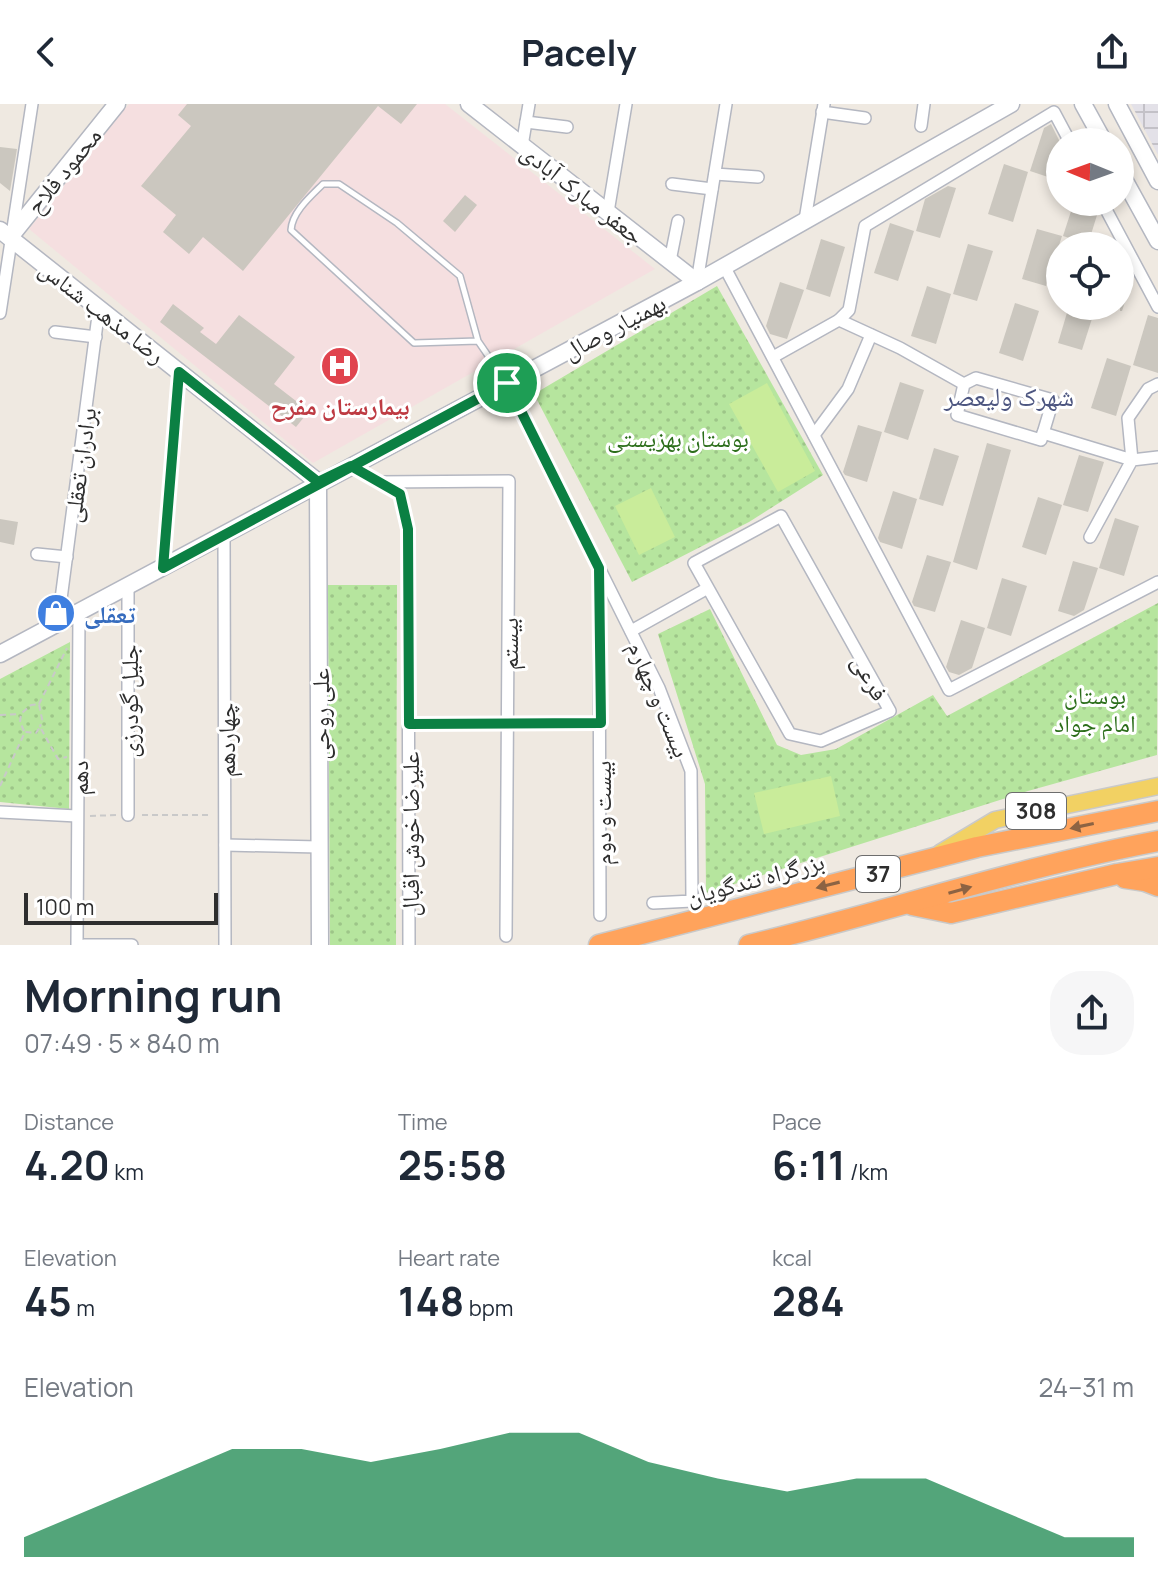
<!DOCTYPE html>
<meta charset="utf-8">
<style>
:root{--surface:#fff;--page:#f6f6f7;--text:#1f2937;--muted:#747a83;--accent:#0b8043}
body{margin:0;font-family:Manrope,"Noto Naskh Arabic",sans-serif;background:var(--page);color:var(--text);height:100vh;display:flex;flex-direction:column;font-size:30px;white-space:nowrap}
*{box-sizing:border-box;margin:0}
p{font-size:26px;color:var(--muted)}
.icon{flex:none;width:44px;height:44px;fill:none;stroke:currentColor;stroke-width:2;stroke-linecap:round;stroke-linejoin:round}
.map{position:relative;height:841px;overflow:hidden}
.sheet{display:flex;flex-direction:column;background:var(--surface);flex:1}
.sheet>*{flex:none}
.needle{width:52px;rotate:271deg}
.controls{position:absolute;left:1046px;top:24px;display:grid;gap:16px}
.controls a{display:grid;place-items:center;width:88px;height:88px;border-radius:50%;background:var(--surface);box-shadow:0 4px 12px #0003;font-size:40px}
.scale{position:absolute;left:24px;bottom:20px;width:194px;box-sizing:border-box;padding-left:8px;border:4px solid #2e2e2e;border-top:0;font-size:22px;line-height:28px;white-space:nowrap;color:#2e2e2e;-webkit-text-stroke:6px #fff;paint-order:stroke}
.pin{position:absolute;display:grid;place-items:center;width:68px;height:68px;color:#fff;margin:-34px;border:4px solid #fff;border-radius:50%;box-shadow:0 2px 8px #0007}
.round{display:grid;place-items:center;flex:none;width:84px;height:84px;border-radius:32px;background:var(--page)}
.headline{display:flex;align-items:center;justify-content:space-between;height:136px;padding:0 24px}
h1{font-size:44px;font-weight:700;line-height:60px}
.figures{display:grid;grid-template-columns:repeat(3,1fr);gap:12px;height:136px;padding:8px 24px}
.figures div{display:grid;align-content:center}
.figures b{font-size:40px;font-weight:700}
.figures small{font-size:22px;font-weight:400}
.figures p{font-size:22px}
.chart{height:224px;padding:16px 24px}
.chart p{display:flex;justify-content:space-between}
.chart svg{width:100%;height:144px;margin-top:8px;fill:var(--accent);opacity:.7}
header{display:flex;justify-content:space-between;align-items:center;height:104px;padding:0 24px;background:var(--surface);font-size:36px;font-weight:700}
.map>svg:first-child{display:block}
.industrial{fill:url(#industrial-grid)}
.medical{fill:#f5dfe0}
.grass{fill:url(#grass-dots)}
.pitch{fill:#c9ec9a}
.building{fill:#cbc7bf}
.lines{fill:none;stroke-linecap:round;stroke-linejoin:round}
.lane-casing{stroke:#b4b7c1;stroke-width:8}
.street-casing{stroke:#b4b7c1;stroke-width:14}
.secondary-casing{stroke:#b4b7c1;stroke-width:19}
.primary-casing{stroke:#c9c9c9;stroke-width:19}
.highway-casing{stroke:#c9c9c9;stroke-width:23}
.path{stroke:#c9c9c9;stroke-width:2;stroke-dasharray:6 4;stroke-linecap:butt}
.lane{stroke:#fff;stroke-width:5}
.street{stroke:#fff;stroke-width:11}
.secondary{stroke:#fff;stroke-width:16}
.primary{stroke:#f2d163;stroke-width:16}
.highway{stroke:#ffa35c;stroke-width:20}
.oneway{fill:#8c6343}
.route-casing{stroke:#fff;stroke-width:16}
.route{stroke:#0b8043;stroke-width:10}
.labels{text-anchor:middle;dominant-baseline:central;stroke-width:6;stroke-linejoin:round;paint-order:stroke}
.shield{fill:#fff;stroke:#6d6d6d;stroke-width:2}
.shield-label{font-size:22px;font-weight:bold;fill:#2e2e2e}
.street-label{font-size:24px;fill:#2e2e2e;stroke:#fff}
.health-label{font-size:24px;font-weight:bold;fill:#be3a42;stroke:#fff}
.park-label{font-size:24px;fill:#2c6e1b;stroke:#fff}
.shop-label{font-size:24px;font-weight:bold;fill:#366cbe;stroke:#fff;text-anchor:start}
.neighbourhood-label{font-size:26px;fill:#4d5680;stroke:#fff}
</style>
<header><svg class="icon" aria-label="back" viewBox="0 0 24 24"><path d="M15 5l-7 7 7 7"/></svg>Pacely<svg class="icon" aria-label="share" viewBox="0 0 24 24"><path d="M12 15V3M7 8l5-5 5 5M5 13v7h14v-7"/></svg></header>
<div class="map">
<svg width="1158" height="841" viewBox="0 0 1158 841">
<defs>
<pattern id="industrial-grid" width="8" height="8" patternUnits="userSpaceOnUse" patternTransform="scale(2)"><rect width="8" height="8" fill="#e3e1e8"/><path d="M0 4h8M4 0v8" fill="none" stroke="#c3c1c7"/></pattern>
<pattern id="grass-dots" width="8" height="8" patternUnits="userSpaceOnUse" patternTransform="scale(2)"><rect width="8" height="8" fill="#b6e59e"/><path d="M2 2h.1M6 6h.1" fill="none" stroke="#9dc588" stroke-width="1.8" stroke-linecap="round"/></pattern>
</defs>
<rect width="100%" height="100%" fill="#efe9e1"/>
<polygon class="industrial" points="1131,0 1158,0 1158,51"/>
<polygon class="medical" points="129,0 445,0 655,165 313,359 29,125"/>
<g class="grass">
<polygon points="717,182 823,371 749,418 632,478 534,290"/>
<polygon points="328,481 397,481 396,841 330,841"/>
<polygon points="1158,499 1157,651 1028,687 706,789 705,680 658,530 710,505 777,641 801,651 836,645 933,591 947,612"/>
<polygon points="70,538 69,705 0,698 0,575"/>
</g>
<g class="pitch">
<polygon points="767,279 815,367 778,388 729,300"/>
<polygon points="651,384 675,433 639,451 615,402"/>
<polygon points="831,672 840,712 764,730 754,689"/>
</g>
<g class="building">
<polygon points="187,0 417,0 401,20 378,2 243,167 203,133 189,150 163,128 176,111 141,82 191,22 178,11"/>
<polygon points="1051,20 1060,38 1060,57 1054,75 1030,67 1044,24"/>
<polygon points="0,43 17,45 10,87 0,79"/>
<polygon points="1004,60 1028,68 1013,118 988,110"/>
<polygon points="948,82 956,84 940,134 916,127 925,95"/>
<polygon points="465,91 477,101 455,128 443,117"/>
<polygon points="1074,98 1094,98 1098,108 1088,140 1063,132"/>
<polygon points="890,119 914,127 898,177 874,169"/>
<polygon points="1037,125 1062,132 1046,182 1022,175"/>
<polygon points="821,135 845,143 830,193 806,185"/>
<polygon points="968,140 993,147 977,197 953,190"/>
<polygon points="1120,150 1133,174 1122,207 1120,207"/>
<polygon points="780,178 804,186 787,235 770,230 766,222"/>
<polygon points="927,182 951,190 936,240 911,232"/>
<polygon points="1015,199 1039,207 1023,257 999,249"/>
<polygon points="173,200 204,224 200,228 216,240 239,211 295,253 274,280 309,307 296,323 160,218"/>
<polygon points="1069,202 1096,202 1082,246 1058,239"/>
<polygon points="1148,211 1158,214 1158,269 1133,261"/>
<polygon points="1107,254 1131,262 1116,312 1091,304"/>
<polygon points="900,278 924,286 908,336 884,328"/>
<polygon points="858,321 882,328 867,378 845,371 843,368"/>
<polygon points="987,339 1011,346 977,466 953,458"/>
<polygon points="934,344 959,352 943,402 919,395"/>
<polygon points="1079,351 1104,358 1088,408 1063,401"/>
<polygon points="893,387 917,395 902,445 880,438 878,434"/>
<polygon points="1038,393 1062,401 1046,451 1022,443"/>
<polygon points="1115,414 1139,422 1124,472 1099,464"/>
<polygon points="0,415 18,418 14,441 0,438"/>
<polygon points="927,451 951,458 935,508 914,502 912,498"/>
<polygon points="1073,457 1098,464 1084,506 1074,512 1058,507"/>
<polygon points="1002,474 1027,482 1011,532 987,524"/>
<polygon points="961,516 985,524 972,564 959,571 949,568 946,563"/>
</g>
<g class="lines">
<g class="lane-casing">
<path id="lane" d="M478,237L414,239L291,126C292,108 311,92 323,80H339L397,119L460,172L478,237L506,278"/>
</g>
<g class="street-casing">
<g id="street">
<polyline points="822,8 865,14"/>
<polyline points="526,18 567,23"/>
<polyline points="921,22 924,0"/>
<polyline points="522,42 529,0"/>
<polyline points="715,70 758,73"/>
<polyline points="672,80 712,85"/>
<polyline points="1102,98 1158,203"/>
<polyline points="608,108 626,0"/>
<polyline points="805,116 824,0"/>
<polyline points="670,157 678,117"/>
<polyline points="724,162 949,586 1158,478"/>
<polyline points="697,178 726,0"/>
<polyline points="0,209 32,0"/>
<polyline points="839,216 900,244 964,280"/>
<polyline points="55,228 96,233"/>
<polyline points="773,253 839,216 849,206 865,122 1054,8 1070,38"/>
<polygon points="976,274 1053,296 1041,336 957,311 964,280"/>
<polyline points="507,279 659,584 691,667 692,797 653,799"/>
<polyline points="1043,329 1132,356 1128,314 1148,285 1158,280"/>
<polyline points="814,331 848,285 871,231"/>
<polyline points="351,362 400,390 408,425 409,841"/>
<polyline points="380,378 509,377 506,832"/>
<polyline points="224,432 225,841"/>
<polyline points="1090,433 1132,356 1158,353"/>
<polyline points="37,450 67,453"/>
<polyline points="163,464 179,268"/>
<polyline points="599,467 600,811"/>
<polyline points="58,518 99,204"/>
<polyline points="631,527 708,484 694,459 781,412 890,607 821,637 790,630 708,484"/>
<polyline points="409,620 601,619"/>
<polyline points="0,708 77,712"/>
<polyline points="128,711 128,482"/>
<polyline points="225,741 319,743"/>
<polyline points="77,841 79,508"/>
<polyline points="84,841 132,841"/>
</g>
</g>
<g class="secondary-casing">
<g id="secondary">
<polyline points="469,0 697,178"/>
<polyline points="1083,0 1104,38"/>
<polyline points="1117,0 1158,77"/>
<polyline points="1120,68 1158,137"/>
<polyline points="0,126 318,378 320,841"/>
<polyline points="10,133 117,0"/>
<polyline points="0,550 697,178 1011,0"/>
</g>
</g>
<g class="primary-casing">
<polyline id="primary" points="940,749 995,716 1158,682"/>
</g>
<g class="highway-casing">
<g id="highway">
<polyline points="1125,774 1145,777 1158,782"/>
<polyline points="912,801 951,809 1117,770 1158,763"/>
<polyline points="599,841 977,743 1158,707"/>
<path d="M749,841C886,808 1020,763 1158,737"/>
</g>
</g>
<g class="path">
<polyline points="39,600 67,544"/>
<polyline points="0,611 20,610"/>
<polyline points="24,627 20,618 21,610 31,601 39,600 42,615 40,623"/>
<polyline points="0,682 25,628 36,629 40,623 58,655 67,653"/>
<polyline points="142,711 212,711"/>
<polyline points="90,712 116,711"/>
</g>
<use href="#lane" class="lane"/>
<use href="#street" class="street"/>
<use href="#secondary" class="secondary"/>
<use href="#primary" class="primary"/>
<use href="#highway" class="highway"/>
</g>
<defs><path id="oneway-solid" d="M-6-.8H1V-3.2L6.5 0L1 3.2V.8H-6Z" transform="scale(2)"/></defs>
<g class="oneway">
<use href="#oneway-solid" transform="translate(1082 722) rotate(168)"/>
<use href="#oneway-solid" transform="translate(828 781) rotate(166)"/>
<use href="#oneway-solid" transform="translate(960 786) rotate(-16)"/>
</g>
<g class="lines">
<g class="route-casing">
<polyline id="route" points="507,279 163,464 179,268 318,378 351,362 400,390 408,425 409,620 601,619 599,464 507,279"/>
</g>
<use href="#route" class="route"/>
</g>
<defs>
<g id="hospital-disc" transform="scale(2)"><circle r="9.5" fill="#e0444e" stroke="#fff"/><path d="M-5-5h3v3.5h4V-5h3V5h-3V1.5h-4V5h-3Z" fill="#fff"/></g>
<g id="shop-disc" transform="scale(2)"><circle r="9.5" fill="#3f7fe0" stroke="#fff"/><path d="M-5-2.5h2.3a2.7 3.5 0 0 1 5.4 0H5L5.5 6h-11ZM-1.5-2.5h3a1.5 2.3 0 0 0-3 0Z" fill="#fff"/></g>
</defs>
<g fill-rule="evenodd">
<use href="#hospital-disc" x="340" y="262"/>
<use href="#shop-disc" x="56" y="509"/>
</g>
<g class="labels">
<g class="shield">
<rect x="1006" y="689" width="60" height="36" rx="6"/>
<rect x="856" y="752" width="44" height="36" rx="6"/>
</g>
<g class="shield-label">
<text x="1036" y="707">308</text>
<text x="878" y="770">37</text>
</g>
<g class="street-label">
<text transform="translate(63 66) rotate(-51)">محمود فلاح</text>
<text transform="translate(583 89) rotate(38)">جعفر مبارک آبادی</text>
<text transform="translate(103 207) rotate(38)">رضا مذهب شناس</text>
<text transform="translate(614 222) rotate(-28)">بهمنیار وصال</text>
<text transform="translate(79 361) rotate(-82)">برادران تعقلی</text>
<text transform="translate(508 540) rotate(-90)">بیستم</text>
<text transform="translate(871 573) rotate(61)">فرعی</text>
<text transform="translate(660 595) rotate(67)">بیست و چهارم</text>
<text transform="translate(128 597) rotate(-90)">جلیل گودرزی</text>
<text transform="translate(319 610) rotate(-90)">علی روحی</text>
<text transform="translate(225 636) rotate(-90)">چهاردهم</text>
<text transform="translate(78 674) rotate(-90)">دهم</text>
<text transform="translate(601 709) rotate(-90)">بیست و دوم</text>
<text transform="translate(409 730) rotate(-90)">علیرضا خوش اقبال</text>
<text transform="translate(755 774) rotate(-15)">بزرگراه تندگویان</text>
</g>
<g class="health-label">
<text x="340" y="301">بیمارستان مفرح</text>
</g>
<g class="park-label">
<text x="678" y="333">بوستان بهزیستی</text>
<text x="1095" y="590">بوستان<tspan x="1095" dy="28">امام جواد</tspan></text>
</g>
<g class="shop-label">
<text x="84" y="509">تعقلی</text>
</g>
<g class="neighbourhood-label">
<text x="1009" y="292">شهرک ولیعصر</text>
</g>
</g>
</svg>
<div class="controls">
<a><svg class="needle" viewBox="-14 -14 28 28"><path d="M0-13l5 13h-10z" fill="#e53935"/><path d="M0 13l5-13h-10z" fill="#747a83"/></svg></a>
<a><svg class="icon" aria-label="locate" viewBox="0 0 24 24"><circle cx="12" cy="12" r="6"/><path d="M12 2v4M12 18v4M2 12h4M18 12h4"/></svg></a>
</div>
<div class="scale">100 m</div>
<div class="pin" style="left:507px;top:279px;background:#1e9e55"><svg class="icon" aria-label="arrive" viewBox="0 0 24 24"><path d="M6 21V4h12l-3 4 3 4H6"/></svg></div>
</div>
<section class="sheet">
<div class="headline"><div><h1>Morning run</h1><p>07:49 · 5 × 840 m</p></div><a class="round"><svg class="icon" aria-label="share" viewBox="0 0 24 24"><path d="M12 15V3M7 8l5-5 5 5M5 13v7h14v-7"/></svg></a></div>
<div class="figures">
<div><p>Distance</p><b>4.20<small> km</small></b></div>
<div><p>Time</p><b>25:58</b></div>
<div><p>Pace</p><b>6:11<small> /km</small></b></div>
</div>
<div class="figures">
<div><p>Elevation</p><b>45<small> m</small></b></div>
<div><p>Heart rate</p><b>148<small> bpm</small></b></div>
<div><p>kcal</p><b>284</b></div>
</div>
<div class="chart"><p><span>Elevation</span>24–31 m</p>
<svg viewBox="0 0 160 44" preserveAspectRatio="none"><path d="M0 44V38L10 29L20 20L30 11L40 11L50 15L60 11L70 6L80 6L90 15L100 20L110 24L120 20L130 20L140 29L150 38L160 38V44z"/></svg>
</div>
</section>
